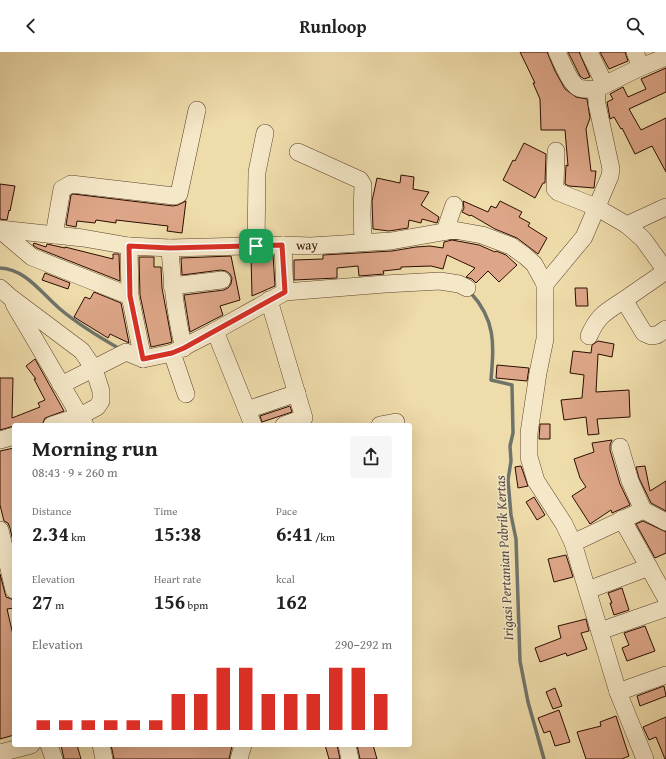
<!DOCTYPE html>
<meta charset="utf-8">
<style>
:root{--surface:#fff;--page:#f6f6f6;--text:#222;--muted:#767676;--accent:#d93025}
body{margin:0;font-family:"Gentium Book Plus",serif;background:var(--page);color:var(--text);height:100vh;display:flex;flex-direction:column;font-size:15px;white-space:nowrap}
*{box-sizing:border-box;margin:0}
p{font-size:13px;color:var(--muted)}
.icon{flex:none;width:22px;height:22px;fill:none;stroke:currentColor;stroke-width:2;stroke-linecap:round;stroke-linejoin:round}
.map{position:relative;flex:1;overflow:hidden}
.panel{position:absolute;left:12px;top:371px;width:400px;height:324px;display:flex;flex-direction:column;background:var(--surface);border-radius:4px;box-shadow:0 4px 16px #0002}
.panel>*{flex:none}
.pin{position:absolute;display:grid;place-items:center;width:34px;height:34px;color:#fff;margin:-17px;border-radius:8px;box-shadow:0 2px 6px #0006}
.round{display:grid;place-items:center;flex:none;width:42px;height:42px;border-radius:4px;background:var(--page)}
.head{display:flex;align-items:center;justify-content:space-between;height:68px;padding:0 20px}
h1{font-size:22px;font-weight:600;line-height:30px}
.stats{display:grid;grid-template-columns:repeat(3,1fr);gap:6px;height:68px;padding:4px 20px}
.stats div{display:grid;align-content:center}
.stats b{font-size:20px;font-weight:600}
.stats small{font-size:11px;font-weight:400}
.stats p{font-size:11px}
.chart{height:112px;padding:8px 20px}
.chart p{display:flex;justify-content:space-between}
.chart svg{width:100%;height:72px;margin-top:4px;stroke:var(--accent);stroke-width:6}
header{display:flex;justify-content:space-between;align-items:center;height:52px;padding:0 20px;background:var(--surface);font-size:18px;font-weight:600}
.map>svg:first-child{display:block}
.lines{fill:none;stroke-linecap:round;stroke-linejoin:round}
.stream{stroke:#6f746b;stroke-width:3.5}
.building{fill:#dda688;stroke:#2b0d00}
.minor-casing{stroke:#5c412b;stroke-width:18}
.minor{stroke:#f5e8c8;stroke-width:17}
.route-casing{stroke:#fff;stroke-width:8}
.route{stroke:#d93025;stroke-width:5}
.labels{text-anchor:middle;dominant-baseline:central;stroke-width:3;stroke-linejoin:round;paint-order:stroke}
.street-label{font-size:13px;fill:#2b0d00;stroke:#f5e8c8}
.water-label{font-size:14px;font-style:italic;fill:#53493f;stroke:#f5e8c8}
</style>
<header><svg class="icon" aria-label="back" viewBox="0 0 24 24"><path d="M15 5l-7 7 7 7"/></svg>Runloop<svg class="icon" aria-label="search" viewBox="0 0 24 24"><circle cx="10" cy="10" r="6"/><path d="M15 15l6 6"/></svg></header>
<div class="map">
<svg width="666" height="707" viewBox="0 0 666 707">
<rect width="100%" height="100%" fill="#efdcab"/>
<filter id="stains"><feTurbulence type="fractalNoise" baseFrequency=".005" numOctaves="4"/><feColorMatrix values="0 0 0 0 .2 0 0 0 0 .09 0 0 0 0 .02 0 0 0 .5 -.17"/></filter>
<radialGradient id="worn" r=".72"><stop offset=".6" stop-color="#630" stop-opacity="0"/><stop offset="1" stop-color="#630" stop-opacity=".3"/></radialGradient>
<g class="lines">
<g class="stream">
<path d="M0,216C26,217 42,242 60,257C79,273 99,285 120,297"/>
<path d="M470,240C496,268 494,292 491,328L512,333L513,381L510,394L511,409L508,428L511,463L516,487L520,609L528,650L544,707"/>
</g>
</g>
<g class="building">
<polygon points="520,0 547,0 555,19 565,37 576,45 587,47 590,66 586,77 591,119 596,119 594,136 569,134 565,132 566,113 568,114 565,78 541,78 540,47 533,31 535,31"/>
<polygon points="568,0 579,0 590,25 584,27 580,24"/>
<polygon points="600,0 625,0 628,9 609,17"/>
<polygon points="666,16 666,40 629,57 641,78 666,66 666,120 652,94 635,102 622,76 621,77 614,65 610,67 607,50 613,47 610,42 623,35 628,45 646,37 641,27"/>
<polygon points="524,91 546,102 545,131 543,131 535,146 503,128 513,108 515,109"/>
<polygon points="401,123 414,125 413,137 429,140 421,153 439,165 437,171 422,167 421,171 409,168 408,176 389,179 373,177 372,149 377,126 400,131"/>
<polygon points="0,132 15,134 10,159 9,158 7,168 0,167"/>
<polygon points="73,142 173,154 178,153 186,149 182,181 167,179 168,174 116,168 116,171 96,168 95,171 77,169 76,175 66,173 71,143"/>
<polygon points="463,149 488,160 491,154 496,156 500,149 522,160 519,165 530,171 528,174 547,186 538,202 517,186 495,177 471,163 470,164 462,160 464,156"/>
<polygon points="452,188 479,193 495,200 496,199 506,203 517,213 499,230 488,219 476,231 472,227 466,225 475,216 447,203 443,217 431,214 401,215 401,217 383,219 384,222 359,224 358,214 337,216 337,226 294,228 294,208 323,207 323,203 392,199 416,195 430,194 443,196 444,190"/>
<polygon points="34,191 46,195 47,192 65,196 65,195 113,207 113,202 119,202 120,229 37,196 33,193"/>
<polygon points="273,203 275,234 252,244 251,204"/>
<polygon points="231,204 240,248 220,254 223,263 190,280 184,243 224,238 228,236 231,232 232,226 230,222 226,219 221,218 182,223 181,206"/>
<polygon points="139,205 154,205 154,215 161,215 162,236 172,290 169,291 151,295 140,243"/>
<polygon points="45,221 70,231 68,237 42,228"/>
<polygon points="575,236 587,236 588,254 576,254"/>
<polygon points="94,240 121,251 129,291 110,282 108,286 74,265 85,245 90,247"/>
<polygon points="598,289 614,292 612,305 598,302 596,340 629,338 630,365 597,367 599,382 588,383 586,365 564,368 561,348 582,346 584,323 570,321 573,299 591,301 592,293"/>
<polygon points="35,307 64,359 45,366 42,373 14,373 14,374 0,378 0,326 13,326 12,366 40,355 38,351 45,348 34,327 36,327 26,314"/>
<polygon points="497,313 529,316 527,329 496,326"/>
<polygon points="290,354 292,360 262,370 260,364"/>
<polygon points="540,372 550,372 550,387 539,387"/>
<polygon points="612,388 610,393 610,398 620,432 630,453 612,461 611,458 590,472 572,444 586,435 580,426 574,407 594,400 592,391"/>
<polygon points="14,396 14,494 10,476 8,471 4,469 0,453 0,399"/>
<polygon points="521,414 528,434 518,436 515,415"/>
<polygon points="645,414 650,439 666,429 666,459 651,451 639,426 636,415"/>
<polygon points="534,445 545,463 537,468 526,450"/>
<polygon points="643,469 666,480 666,501 655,506 636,472"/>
<polygon points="566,503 573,525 554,530 548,507"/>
<polygon points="0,522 6,545 14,548 14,556 7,557 14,587 14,683 0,687"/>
<polygon points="622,536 629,558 614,563 610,551 612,551 608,541"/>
<polygon points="586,567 589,579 581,581 587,597 567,604 566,601 540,610 535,596 561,586 558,574"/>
<polygon points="645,574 655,599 627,609 622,596 629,593 624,581"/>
<polygon points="664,634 666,644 640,654 637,644"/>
<polygon points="555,636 562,654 553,657 546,640"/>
<polygon points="559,658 570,690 555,694 550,679 544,681 538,666"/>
<polygon points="616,664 629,704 622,707 586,707 577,680 601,674 600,670"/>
<polygon points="666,665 666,707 665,707 656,685 649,688 643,675"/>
<polygon points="61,693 77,693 81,707 64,707"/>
<polygon points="111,693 232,693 232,694 229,707 114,707"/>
<polygon points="325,693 337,693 340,707 329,707"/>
<polygon points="357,693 373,693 377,707 360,707"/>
</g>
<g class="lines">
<g class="minor-casing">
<g id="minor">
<path d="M557,0C562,10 570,32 579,36C584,38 590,37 596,37"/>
<polyline points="589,0 605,33"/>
<polyline points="635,0 641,15"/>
<polyline points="556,99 555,133 555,137 558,140 596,155 627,173 666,155"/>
<polyline points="298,100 360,128 363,133 362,162 363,190"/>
<polyline points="627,173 643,187 666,219"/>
<polyline points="0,177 83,186 129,194 170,196 283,193 311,194 391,189 454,178 482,183 511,194 525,204 534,212 545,232"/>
<polyline points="0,178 32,205 130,244"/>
<polyline points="445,179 454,153"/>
<polyline points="54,183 62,137 71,132 174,144 179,142 197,58"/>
<polyline points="283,193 285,240"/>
<polyline points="129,194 130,244 143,307"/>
<polyline points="256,194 257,120 265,81"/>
<path d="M170,196C172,230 175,263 184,296"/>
<polyline points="666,219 624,248 644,281 651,284 657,283 666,277"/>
<polyline points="172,234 222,228"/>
<polyline points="0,236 10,245 82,299 94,317 101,339 101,349 97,355 80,364 52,373"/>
<polyline points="269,248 304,366 284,373"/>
<polyline points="14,252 85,373"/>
<polyline points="215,279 253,373"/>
<path d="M589,284C598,263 606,260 624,248"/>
<polyline points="172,301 186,342"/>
<polyline points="61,333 126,300 143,307 172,301 215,279 285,240 385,232 440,229 459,232 467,236"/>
<polyline points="247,358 297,341"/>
<polyline points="380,373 396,370"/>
<polyline points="0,388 14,384"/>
<polyline points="620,395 630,429 643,458"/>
<polyline points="622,467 666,546"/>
<polyline points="0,478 14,538"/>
<polyline points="573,491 643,458 666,470"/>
<polyline points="588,538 649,515"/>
<polyline points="600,579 666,556"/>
<polyline points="618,640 666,623"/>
<polyline points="49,693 54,707"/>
<polyline points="101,693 104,707"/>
<polyline points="347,693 350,707"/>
<polyline points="0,701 31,693"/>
<polyline points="239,707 243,693"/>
<polyline points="645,707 618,640 573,491 564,472 536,429 529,405 529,381 538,321 545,287 545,232 584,185 610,124 611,117 597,52 596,37 641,15 666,5"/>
</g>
</g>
<use href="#minor" class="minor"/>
</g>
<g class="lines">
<g class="route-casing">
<polygon id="route" points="282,193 285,240 184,296 172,301 143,307 130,244 129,194 170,196"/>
</g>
<use href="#route" class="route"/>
</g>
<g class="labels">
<g class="street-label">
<text transform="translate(307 193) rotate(-1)">way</text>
</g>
<g class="water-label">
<text transform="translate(504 506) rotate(-93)">Irigasi Pertanian Pabrik Kertas</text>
</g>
</g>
<rect width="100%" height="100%" filter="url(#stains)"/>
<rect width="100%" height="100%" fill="url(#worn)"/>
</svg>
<div class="pin" style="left:256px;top:194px;background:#1e9e55"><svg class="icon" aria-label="arrive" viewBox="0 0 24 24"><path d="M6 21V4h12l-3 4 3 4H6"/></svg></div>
<section class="panel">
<div class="head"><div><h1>Morning run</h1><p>08:43 · 9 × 260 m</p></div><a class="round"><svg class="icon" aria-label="share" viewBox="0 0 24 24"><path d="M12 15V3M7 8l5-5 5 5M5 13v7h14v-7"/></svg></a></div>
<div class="stats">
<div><p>Distance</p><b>2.34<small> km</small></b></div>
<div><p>Time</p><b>15:38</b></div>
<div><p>Pace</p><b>6:41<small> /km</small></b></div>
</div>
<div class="stats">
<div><p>Elevation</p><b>27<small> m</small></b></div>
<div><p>Heart rate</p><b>156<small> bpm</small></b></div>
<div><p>kcal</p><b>162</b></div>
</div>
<div class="chart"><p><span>Elevation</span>290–292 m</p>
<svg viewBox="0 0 160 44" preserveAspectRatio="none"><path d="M5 44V38M15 44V38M25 44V38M35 44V38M45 44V38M55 44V38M65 44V22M75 44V22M85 44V6M95 44V6M105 44V22M115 44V22M125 44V22M135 44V6M145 44V6M155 44V22"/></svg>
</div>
</section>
</div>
